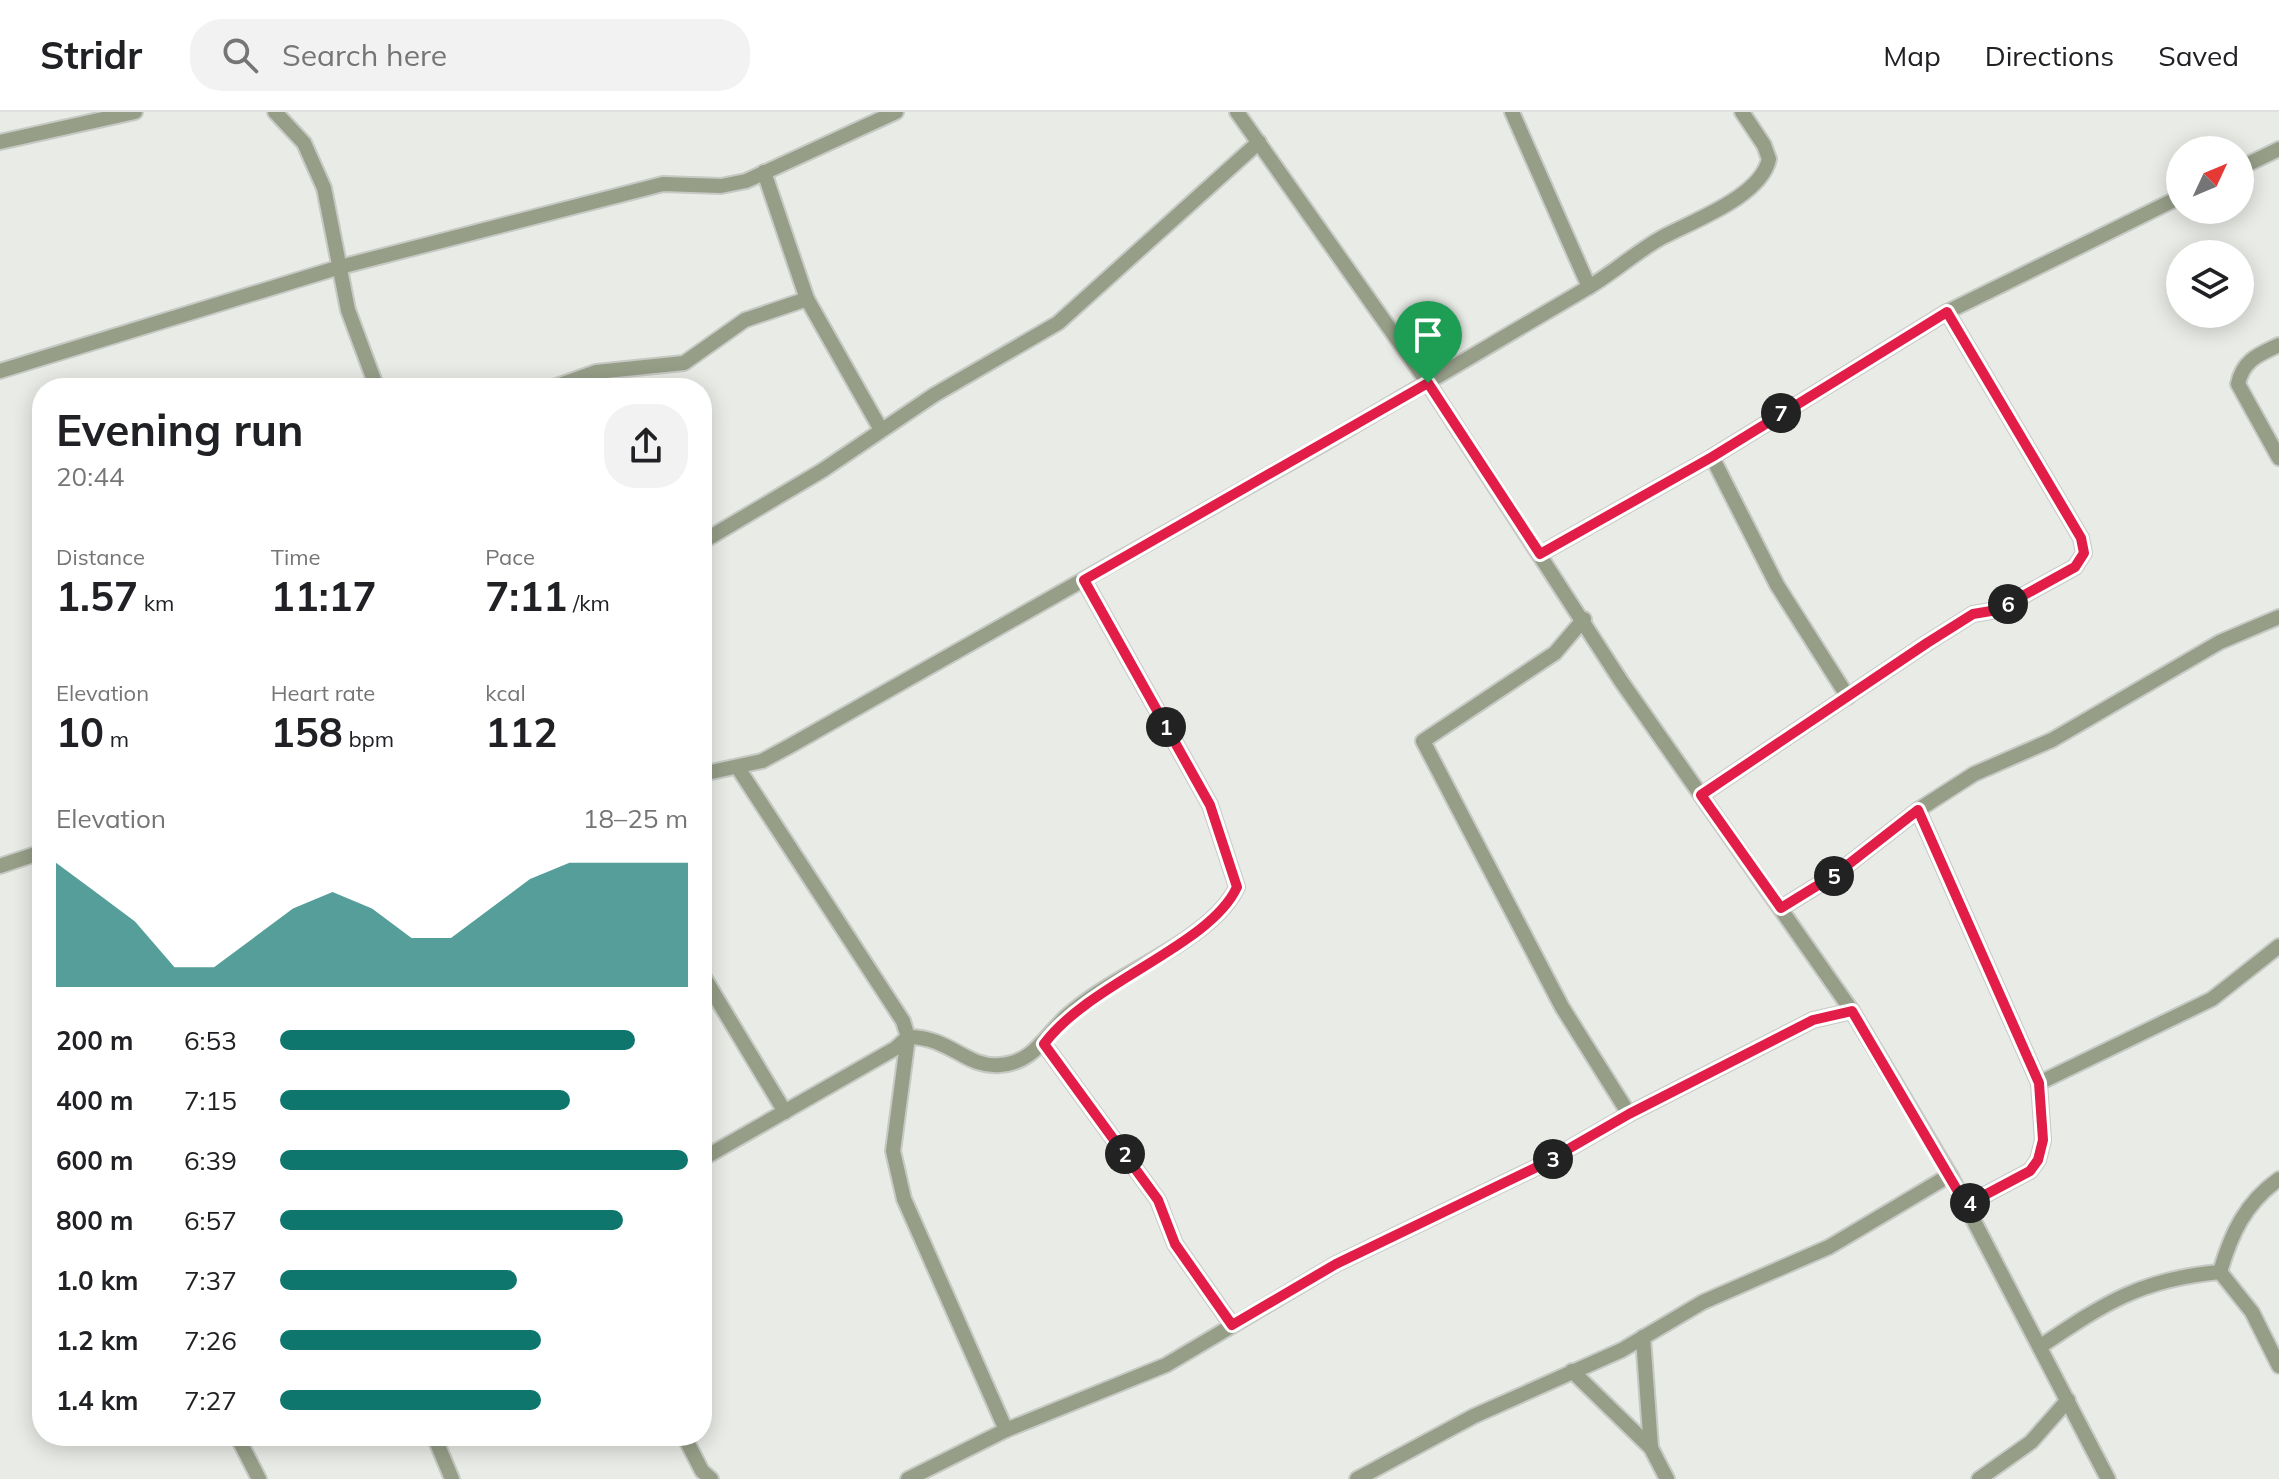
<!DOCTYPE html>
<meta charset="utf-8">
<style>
:root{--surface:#fff;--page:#f2f2f2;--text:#202124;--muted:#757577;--line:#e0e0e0;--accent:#0f766e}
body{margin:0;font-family:Mulish,sans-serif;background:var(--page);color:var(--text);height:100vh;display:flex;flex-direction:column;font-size:30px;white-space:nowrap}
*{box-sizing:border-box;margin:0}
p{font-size:26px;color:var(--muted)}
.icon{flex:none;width:44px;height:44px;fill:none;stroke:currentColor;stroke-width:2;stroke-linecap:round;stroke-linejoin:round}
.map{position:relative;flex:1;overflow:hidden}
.sheet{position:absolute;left:32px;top:266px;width:680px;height:1068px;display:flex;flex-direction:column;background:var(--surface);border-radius:32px;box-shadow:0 4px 20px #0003}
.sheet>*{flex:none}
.needle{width:52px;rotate:46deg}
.buttons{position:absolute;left:2166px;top:24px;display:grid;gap:16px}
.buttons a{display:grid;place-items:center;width:88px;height:88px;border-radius:50%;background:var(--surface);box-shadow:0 4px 20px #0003;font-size:40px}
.pin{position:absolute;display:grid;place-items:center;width:68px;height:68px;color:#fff;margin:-82px -34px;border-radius:50% 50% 50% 0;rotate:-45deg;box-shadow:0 0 8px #0007}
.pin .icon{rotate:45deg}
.km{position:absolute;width:40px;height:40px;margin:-20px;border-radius:50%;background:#222;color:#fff;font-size:22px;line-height:40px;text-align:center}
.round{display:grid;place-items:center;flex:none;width:84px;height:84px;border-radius:32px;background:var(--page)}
.head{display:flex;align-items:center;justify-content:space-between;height:136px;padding:0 24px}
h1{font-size:44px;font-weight:700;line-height:60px}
.figures{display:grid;grid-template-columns:repeat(3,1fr);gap:12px;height:136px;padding:8px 24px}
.figures div{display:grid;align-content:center}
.figures b{font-size:40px;font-weight:700}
.figures small{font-size:22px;font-weight:400}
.figures p{font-size:22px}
.chart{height:224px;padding:16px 24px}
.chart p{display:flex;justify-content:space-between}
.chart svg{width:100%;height:144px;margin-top:8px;fill:var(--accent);opacity:.7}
ul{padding:0 24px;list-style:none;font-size:26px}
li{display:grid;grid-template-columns:128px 96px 1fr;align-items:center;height:60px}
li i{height:20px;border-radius:10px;background:var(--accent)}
header{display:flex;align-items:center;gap:48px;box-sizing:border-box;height:112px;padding:0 40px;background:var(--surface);border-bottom:2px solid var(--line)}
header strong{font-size:38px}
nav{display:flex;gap:44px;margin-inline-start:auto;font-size:28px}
.search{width:560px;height:72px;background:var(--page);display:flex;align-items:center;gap:20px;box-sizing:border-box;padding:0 28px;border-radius:32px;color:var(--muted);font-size:30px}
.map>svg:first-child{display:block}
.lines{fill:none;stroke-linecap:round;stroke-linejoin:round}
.street-casing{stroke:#c7c9c4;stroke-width:18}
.street{stroke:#969e88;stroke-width:14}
.route-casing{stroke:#fff;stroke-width:16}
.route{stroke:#e11d48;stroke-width:10}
</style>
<header>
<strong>Stridr</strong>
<div class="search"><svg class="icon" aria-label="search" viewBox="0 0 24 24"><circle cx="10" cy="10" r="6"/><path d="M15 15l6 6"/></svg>Search here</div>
<nav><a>Map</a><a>Directions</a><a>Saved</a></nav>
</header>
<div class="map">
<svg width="2279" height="1367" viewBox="0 0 2279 1367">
<rect width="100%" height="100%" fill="#e9ebe6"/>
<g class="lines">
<g class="street-casing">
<g id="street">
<polyline points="275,0 304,31 324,76 348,198 377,276"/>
<polyline points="1237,0 1428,271 1621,569 1852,899 1950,1063 2108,1367"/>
<polyline points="0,30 135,0"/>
<polyline points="2240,56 2279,37"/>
<polyline points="764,60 807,187 880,316"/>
<path d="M1589,175C1614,160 1636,140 1661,126C1692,109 1761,85 1769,47L1764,33L1742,0"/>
<path d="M2279,233C2258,243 2243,248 2238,272L2279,346"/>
<polyline points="0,259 340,155 663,72 721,74 746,69 896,0"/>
<polyline points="551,276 596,260 684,251 745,208 807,187"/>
<polyline points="1712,345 1777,473 1848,585"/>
<polyline points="702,430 823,358 934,283 1058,211 1259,30"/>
<polyline points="1540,442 1712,345 1947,200 2180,85"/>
<polyline points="1584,507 1555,541 1423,629 1562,895 1629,1002"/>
<polyline points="702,662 762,649 788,635 1323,332 1589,175 1512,0"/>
<polyline points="1701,683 1927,531 1973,502 1997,498 2075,455 2084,441 2081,426 1947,200"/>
<polyline points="1918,698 2039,971 2043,1028 2038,1048 2030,1059 1966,1093"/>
<polyline points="0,754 42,740"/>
<polyline points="1781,796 1836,762 1918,698 1974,662 2052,628 2220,530 2279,505"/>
<polyline points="702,862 785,1000"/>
<polyline points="1044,932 1158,1088 1175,1132 1232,1213"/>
<polyline points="2039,971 2212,887 2279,834"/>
<polyline points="702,1047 896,936 908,925 903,909 738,656"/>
<path d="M2220,1160C2231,1122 2245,1091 2279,1067"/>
<polyline points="1643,1225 1651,1336"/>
<path d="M2041,1234C2105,1191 2141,1167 2220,1160L2252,1200L2279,1254"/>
<polyline points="1572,1259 1651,1336 1667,1367"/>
<path d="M1006,1318L904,1087L893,1039L908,925C951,925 965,956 1000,953C1033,951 1045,924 1067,904C1110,866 1168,846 1211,808C1222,798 1231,788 1237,775L1210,693L1084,468"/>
<polyline points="237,1324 259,1367"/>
<polyline points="434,1324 452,1367"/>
<polyline points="684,1324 702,1359 711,1367"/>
<polyline points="908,1367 1006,1318 1166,1253 1336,1152 1537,1055 1629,1002 1813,908 1852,899"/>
<polyline points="1357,1367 1474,1304 1622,1238 1703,1190 1829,1135 1950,1063"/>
<polyline points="1979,1367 2031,1330 2068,1288"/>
</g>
</g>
<use href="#street" class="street"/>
</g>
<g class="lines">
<g class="route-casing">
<path id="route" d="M1947,200L2081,426L2084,441L2075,455L1997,498L1973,502L1927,531L1701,683L1781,796L1836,762L1918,698L2039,971L2043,1028L2038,1048L2030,1059L1966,1093L1852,899L1813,908L1629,1002L1537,1055L1336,1152L1232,1213L1175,1132L1158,1088L1044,932C1090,870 1210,834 1237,775L1210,693L1084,468L1428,271L1540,442L1712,345Z"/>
</g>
<use href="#route" class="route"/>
</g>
</svg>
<div class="buttons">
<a><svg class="needle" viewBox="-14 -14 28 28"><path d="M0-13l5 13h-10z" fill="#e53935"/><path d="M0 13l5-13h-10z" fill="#757577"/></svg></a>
<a><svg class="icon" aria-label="layers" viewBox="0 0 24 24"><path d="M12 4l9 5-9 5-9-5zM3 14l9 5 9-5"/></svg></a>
</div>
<div class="pin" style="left:1428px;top:271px;background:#1e9e55"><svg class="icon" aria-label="arrive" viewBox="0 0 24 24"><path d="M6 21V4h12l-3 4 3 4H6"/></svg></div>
<b class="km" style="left:1166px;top:615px">1</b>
<b class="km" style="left:1125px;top:1042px">2</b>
<b class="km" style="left:1553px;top:1047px">3</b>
<b class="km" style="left:1970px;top:1091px">4</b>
<b class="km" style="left:1834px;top:764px">5</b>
<b class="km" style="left:2008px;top:492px">6</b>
<b class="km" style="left:1781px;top:301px">7</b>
<section class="sheet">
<div class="head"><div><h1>Evening run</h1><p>20:44</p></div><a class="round"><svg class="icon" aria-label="share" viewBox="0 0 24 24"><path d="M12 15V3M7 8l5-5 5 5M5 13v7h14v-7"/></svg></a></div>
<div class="figures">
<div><p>Distance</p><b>1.57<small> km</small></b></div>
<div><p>Time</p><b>11:17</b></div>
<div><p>Pace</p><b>7:11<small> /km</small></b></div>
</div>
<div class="figures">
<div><p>Elevation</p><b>10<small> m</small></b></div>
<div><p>Heart rate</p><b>158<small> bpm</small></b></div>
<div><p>kcal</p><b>112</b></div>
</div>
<div class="chart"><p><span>Elevation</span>18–25 m</p>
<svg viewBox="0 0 160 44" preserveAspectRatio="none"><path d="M0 44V6L10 15L20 24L30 38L40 38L50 29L60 20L70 15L80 20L90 29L100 29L110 20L120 11L130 6L140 6L150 6L160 6V44z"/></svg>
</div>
<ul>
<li><b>200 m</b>6:53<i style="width:87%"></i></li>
<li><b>400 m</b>7:15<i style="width:71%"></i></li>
<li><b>600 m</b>6:39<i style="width:100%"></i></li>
<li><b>800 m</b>6:57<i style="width:84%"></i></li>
<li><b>1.0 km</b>7:37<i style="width:58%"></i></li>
<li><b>1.2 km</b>7:26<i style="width:64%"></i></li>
<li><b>1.4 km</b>7:27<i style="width:64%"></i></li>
</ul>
</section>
</div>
